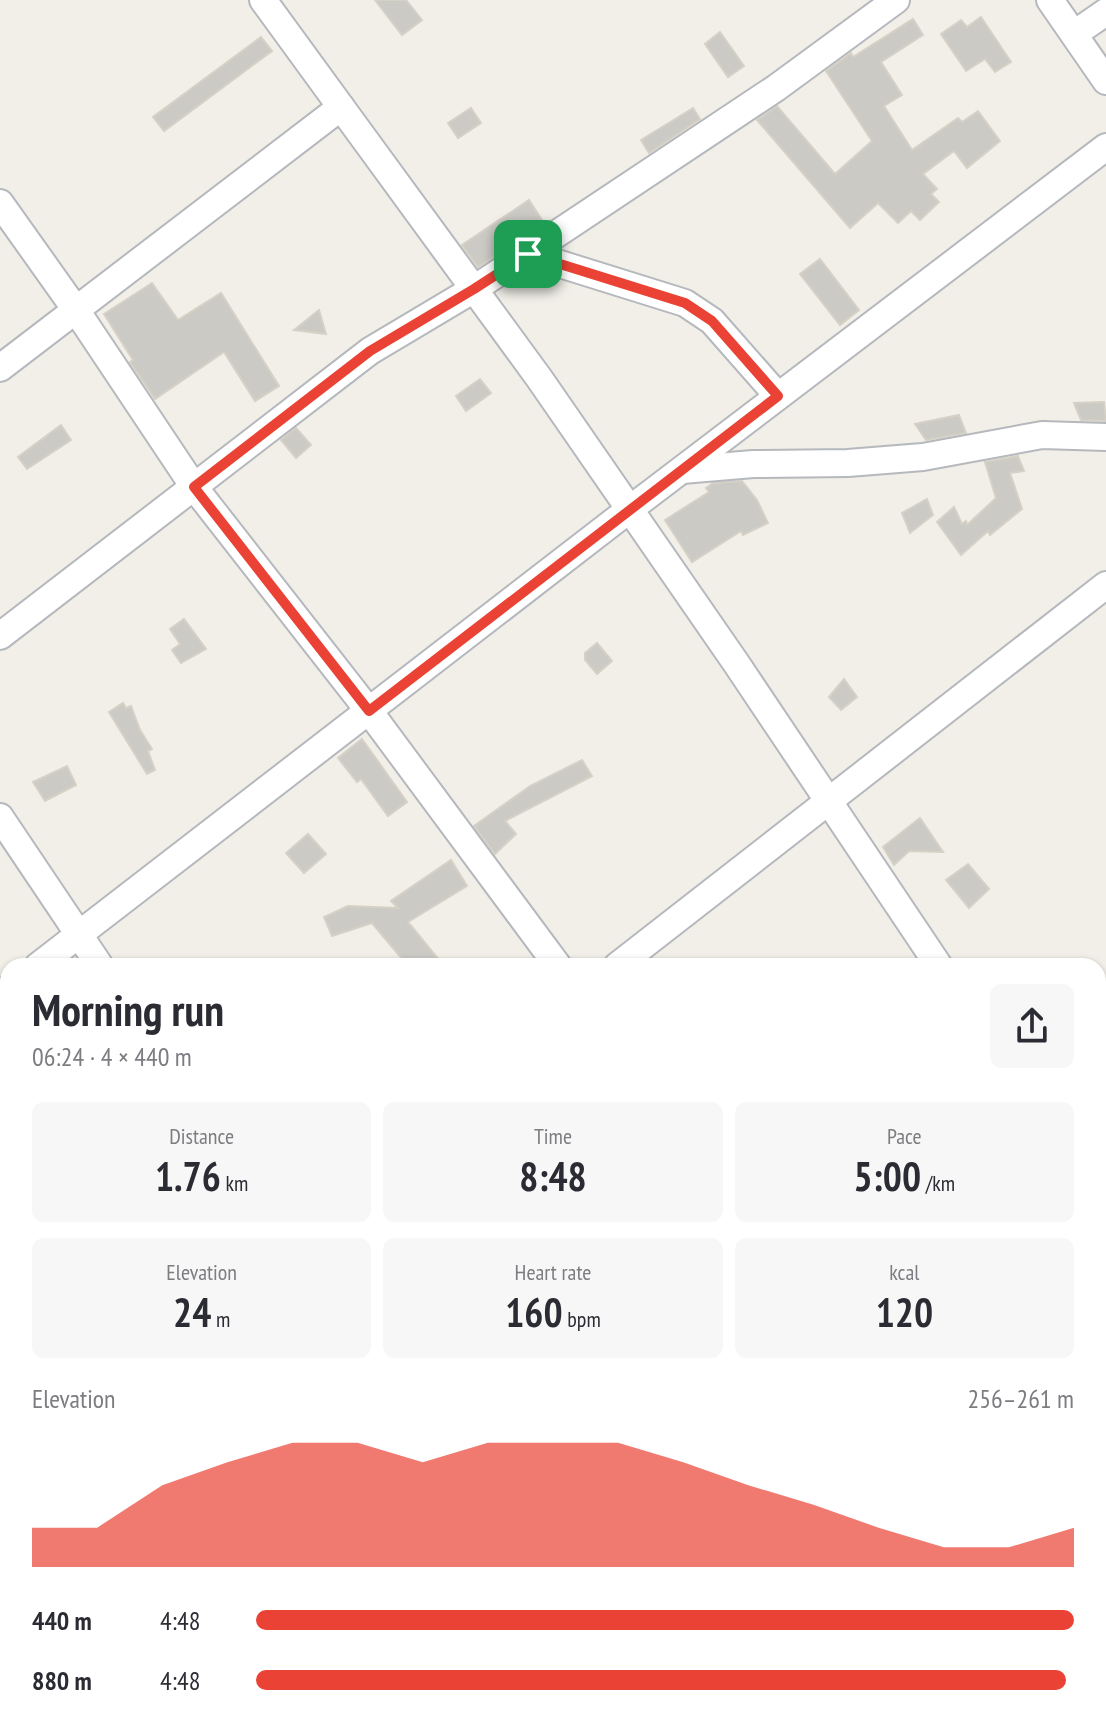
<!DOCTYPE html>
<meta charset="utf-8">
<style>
:root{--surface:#fff;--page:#f7f7f7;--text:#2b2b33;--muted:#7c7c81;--accent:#ea4335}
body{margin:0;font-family:"PT Sans Narrow",sans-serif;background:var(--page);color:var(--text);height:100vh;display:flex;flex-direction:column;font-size:30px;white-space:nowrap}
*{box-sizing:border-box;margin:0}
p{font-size:26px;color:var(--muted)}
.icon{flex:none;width:44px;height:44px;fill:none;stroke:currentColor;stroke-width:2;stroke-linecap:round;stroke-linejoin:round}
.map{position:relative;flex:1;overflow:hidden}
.sheet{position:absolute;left:0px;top:958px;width:1106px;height:768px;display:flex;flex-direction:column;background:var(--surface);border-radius:24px 24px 0 0;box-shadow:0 2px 6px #0004}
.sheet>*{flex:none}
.pin{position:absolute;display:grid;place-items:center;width:68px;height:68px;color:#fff;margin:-34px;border-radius:16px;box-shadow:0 4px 12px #0006}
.round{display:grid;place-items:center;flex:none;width:84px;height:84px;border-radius:12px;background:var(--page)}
.summary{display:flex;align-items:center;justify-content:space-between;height:136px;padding:0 32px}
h1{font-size:44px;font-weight:700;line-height:60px}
.stats{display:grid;grid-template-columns:repeat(3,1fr);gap:12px;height:136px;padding:8px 32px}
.stats div{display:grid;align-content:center;border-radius:12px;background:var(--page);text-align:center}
.stats b{font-size:40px;font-weight:700}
.stats small{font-size:22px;font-weight:400}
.stats p{font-size:22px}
.chart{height:224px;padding:16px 32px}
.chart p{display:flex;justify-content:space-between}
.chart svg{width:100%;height:144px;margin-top:8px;fill:var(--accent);opacity:.7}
ul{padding:0 32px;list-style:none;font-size:26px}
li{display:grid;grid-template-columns:128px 96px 1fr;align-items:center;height:60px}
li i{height:20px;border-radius:10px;background:var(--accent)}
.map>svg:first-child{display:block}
.building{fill:#cccac5;stroke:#d6d1c6;stroke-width:2}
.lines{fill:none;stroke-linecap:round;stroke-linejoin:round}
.street-casing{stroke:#b5b8bc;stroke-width:30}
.street{stroke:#fff;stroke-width:26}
.route-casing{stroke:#fff;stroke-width:16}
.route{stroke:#ea4335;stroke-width:10}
</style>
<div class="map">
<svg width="1106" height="1726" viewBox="0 0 1106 1726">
<rect width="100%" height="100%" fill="#f1efe8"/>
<g class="building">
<polygon points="375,0 406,0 422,20 402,35"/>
<polygon points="981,17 1011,62 995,72 985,59 966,71 941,34 961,20 967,27"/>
<polygon points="913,19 923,35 881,62 902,95 884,106 912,150 958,118 962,122 978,111 1000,141 967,168 954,151 923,174 937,189 931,194 939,202 920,220 911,211 898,223 878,203 850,228 757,120 777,106 835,174 872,141 826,71 851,53 853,57"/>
<polygon points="720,32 744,66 728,77 705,44"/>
<polygon points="261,37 272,51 164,131 153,117"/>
<polygon points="471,108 481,123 458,138 448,123"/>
<polygon points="693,108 700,119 649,153 641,140"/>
<polygon points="529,200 544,223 478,267 462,245"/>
<polygon points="820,259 859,310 840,325 800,274"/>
<polygon points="152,283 178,320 221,293 279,386 255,401 224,352 155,399 130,362 133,360 104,314"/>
<polygon points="319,310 326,334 294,330"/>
<polygon points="480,379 491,393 466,411 456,396"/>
<polygon points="1104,402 1106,421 1081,420 1074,403"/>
<polygon points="959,415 966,433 926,440 915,424"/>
<polygon points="61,425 71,440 27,469 18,457"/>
<polygon points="296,428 311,445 296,458 281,440"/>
<polygon points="1018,456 1024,471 1010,473 1022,509 990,535 988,531 961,555 937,522 954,507 962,524 966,521 967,525 996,498 985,462"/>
<polygon points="742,481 757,500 768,523 743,535 741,531 692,562 665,520 709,492 706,488 713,483"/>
<polygon points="927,499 933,515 910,533 902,513"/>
<polygon points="184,619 206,649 181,663 172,650 180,644 170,629"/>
<polygon points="597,643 612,661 597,674 585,660 585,653"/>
<polygon points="844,679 857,697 841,710 829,697"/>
<polygon points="123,703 126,708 131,706 140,730 152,749 148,751 155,770 147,774 109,712"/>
<polygon points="362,739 407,802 388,816 361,779 357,782 338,758"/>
<polygon points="582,760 592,776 505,821 516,834 495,854 474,826 530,786"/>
<polygon points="67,766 76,785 45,801 33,782"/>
<polygon points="920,818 943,852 909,851 894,865 883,847"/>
<polygon points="308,834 326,854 304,873 286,853"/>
<polygon points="451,860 467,886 408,922 444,966 408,966 372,923 332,936 324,917 348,906 398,908 391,901"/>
<polygon points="968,864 989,889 969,908 946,880"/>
</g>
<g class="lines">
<g class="street-casing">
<g id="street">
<polyline points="263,0 341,107"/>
<polyline points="1050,0 1106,81"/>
<polyline points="1074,34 1106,12"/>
<polyline points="0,203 76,310 194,487 369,711 558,966"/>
<polyline points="528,254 685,303 712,321 778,396"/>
<polyline points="0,368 341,107 539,378 736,663 939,966"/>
<polyline points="682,470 753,464 848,463 923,457 1042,435 1106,437"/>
<polyline points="0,636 370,351 474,289 776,88 896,0"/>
<polyline points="0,817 100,966"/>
<polyline points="38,966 630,509 1106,147"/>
<polyline points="617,966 1106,585"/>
<polyline points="0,995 8,989"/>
<polyline points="1098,1186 1106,1196"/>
<polyline points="0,1340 8,1350"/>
<polyline points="0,1446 8,1439"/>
<polyline points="286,1718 292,1726"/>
<polyline points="617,1718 622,1726"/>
<polyline points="1093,1718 1099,1726"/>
<polyline points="349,1726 359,1718"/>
</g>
</g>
<use href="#street" class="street"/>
</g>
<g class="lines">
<g class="route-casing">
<polygon id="route" points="528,254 685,303 712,321 778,396 369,711 194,487 370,351 474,289"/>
</g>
<use href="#route" class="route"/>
</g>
</svg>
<div class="pin" style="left:528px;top:254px;background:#1e9e55"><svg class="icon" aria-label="arrive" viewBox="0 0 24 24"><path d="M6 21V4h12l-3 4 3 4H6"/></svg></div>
<section class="sheet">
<div class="summary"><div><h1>Morning run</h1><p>06:24 · 4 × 440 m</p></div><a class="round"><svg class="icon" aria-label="share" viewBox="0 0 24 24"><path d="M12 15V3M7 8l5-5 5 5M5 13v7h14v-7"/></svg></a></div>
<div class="stats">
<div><p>Distance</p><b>1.76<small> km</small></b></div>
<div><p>Time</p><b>8:48</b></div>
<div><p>Pace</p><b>5:00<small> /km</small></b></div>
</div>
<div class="stats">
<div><p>Elevation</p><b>24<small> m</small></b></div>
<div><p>Heart rate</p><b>160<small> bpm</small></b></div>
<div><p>kcal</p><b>120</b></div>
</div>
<div class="chart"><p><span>Elevation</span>256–261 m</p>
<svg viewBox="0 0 160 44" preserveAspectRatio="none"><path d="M0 44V32L10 32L20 19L30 12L40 6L50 6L60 12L70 6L80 6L90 6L100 12L110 19L120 25L130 32L140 38L150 38L160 32V44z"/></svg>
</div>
<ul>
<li><b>440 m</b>4:48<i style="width:100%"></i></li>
<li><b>880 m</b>4:48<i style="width:99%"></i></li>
</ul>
</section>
</div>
